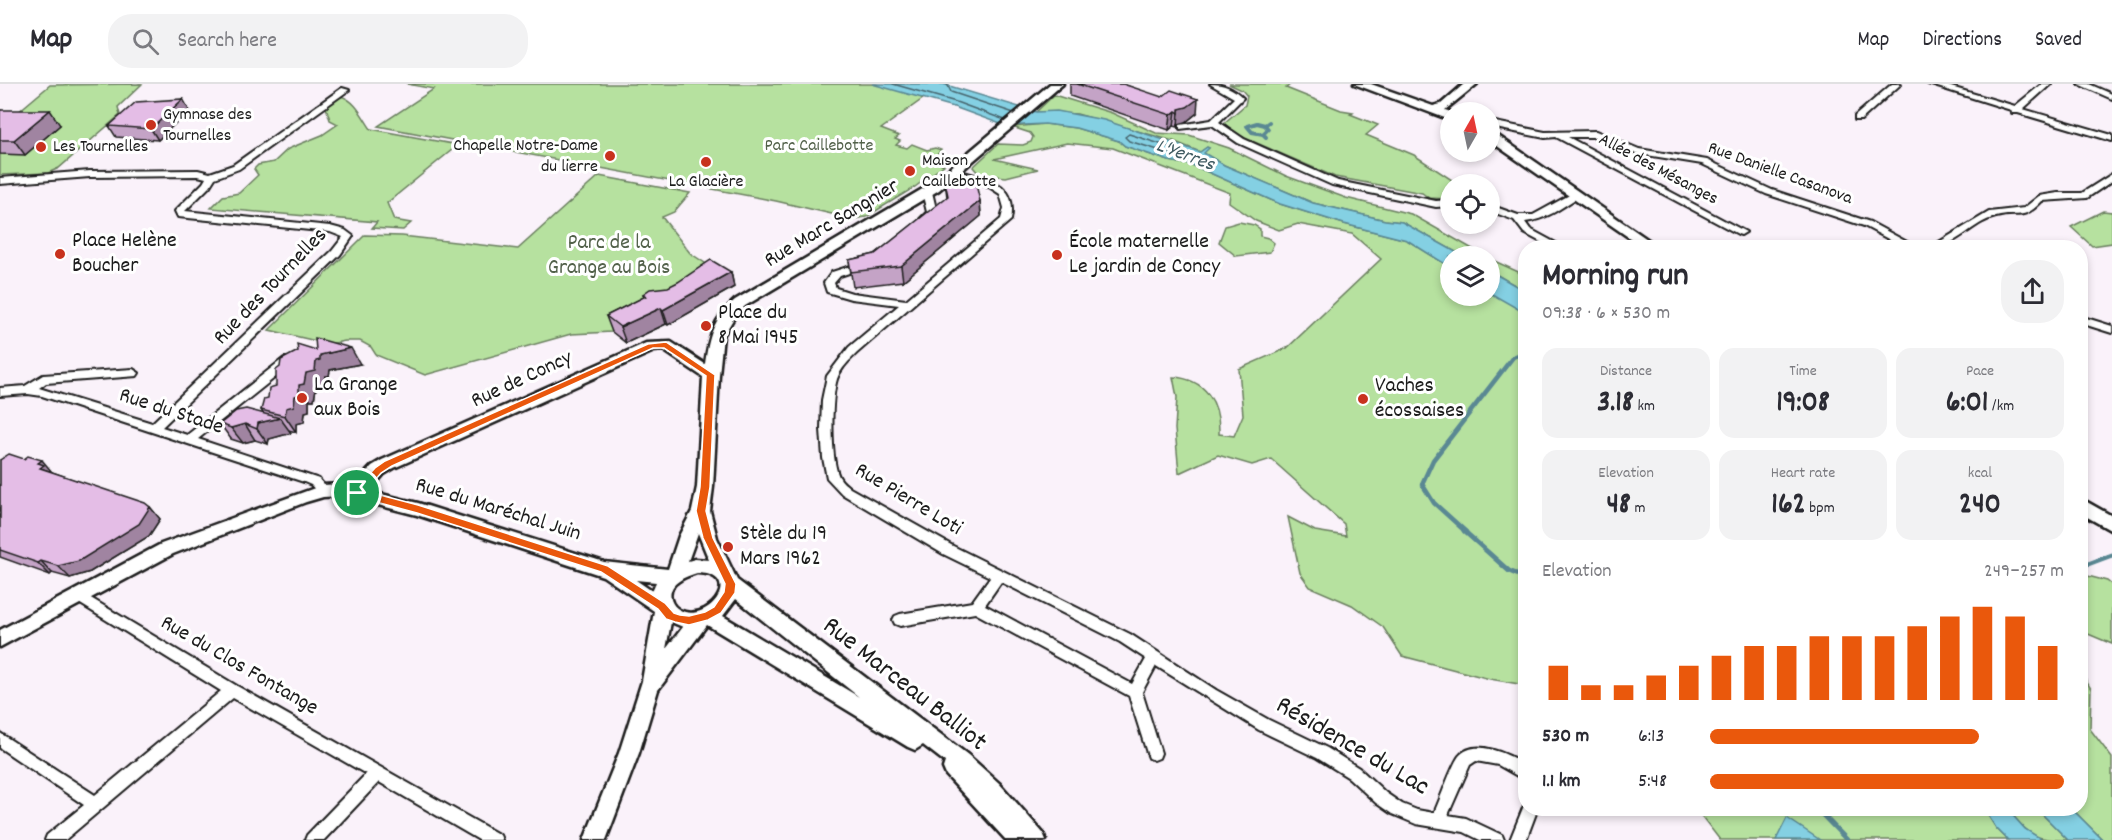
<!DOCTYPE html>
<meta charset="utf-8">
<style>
:root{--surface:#fff;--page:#f2f2f3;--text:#2b2b33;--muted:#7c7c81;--line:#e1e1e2;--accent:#ea580c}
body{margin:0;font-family:Dekko,sans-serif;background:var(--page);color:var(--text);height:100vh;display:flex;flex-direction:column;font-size:22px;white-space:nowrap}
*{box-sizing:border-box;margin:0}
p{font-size:20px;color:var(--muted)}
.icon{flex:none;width:33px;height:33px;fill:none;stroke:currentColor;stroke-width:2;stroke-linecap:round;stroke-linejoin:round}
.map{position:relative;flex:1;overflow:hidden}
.sheet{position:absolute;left:1518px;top:156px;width:570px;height:576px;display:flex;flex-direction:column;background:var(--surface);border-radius:24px;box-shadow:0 3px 9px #0003}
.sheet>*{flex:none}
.needle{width:39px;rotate:9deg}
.tools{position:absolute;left:1440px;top:18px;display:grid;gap:12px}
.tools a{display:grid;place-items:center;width:60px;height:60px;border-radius:50%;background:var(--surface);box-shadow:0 3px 9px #0003;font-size:30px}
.pin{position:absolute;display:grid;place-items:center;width:51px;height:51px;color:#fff;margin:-26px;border:3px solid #fff;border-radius:50%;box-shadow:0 2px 6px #0007}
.round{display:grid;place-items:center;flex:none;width:63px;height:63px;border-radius:24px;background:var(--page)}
.overview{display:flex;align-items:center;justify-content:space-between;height:102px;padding:0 24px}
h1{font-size:33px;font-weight:700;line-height:45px}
.stats{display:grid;grid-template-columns:repeat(3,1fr);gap:9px;height:102px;padding:6px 24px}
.stats div{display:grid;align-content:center;border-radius:15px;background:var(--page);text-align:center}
.stats b{font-size:30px;font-weight:700}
.stats small{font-size:16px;font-weight:400}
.stats p{font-size:16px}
.chart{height:168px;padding:12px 24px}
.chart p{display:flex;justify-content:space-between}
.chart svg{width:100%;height:108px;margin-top:6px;stroke:var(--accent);stroke-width:6}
ul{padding:0 24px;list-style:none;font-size:20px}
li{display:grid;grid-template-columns:96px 72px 1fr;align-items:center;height:45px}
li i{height:15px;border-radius:8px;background:var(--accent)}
header{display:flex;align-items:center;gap:36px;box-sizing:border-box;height:84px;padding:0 30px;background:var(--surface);border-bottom:2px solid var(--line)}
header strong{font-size:28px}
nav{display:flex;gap:33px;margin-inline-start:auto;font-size:21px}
.search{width:420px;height:54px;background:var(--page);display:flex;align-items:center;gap:15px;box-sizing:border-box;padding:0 21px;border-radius:24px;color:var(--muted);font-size:22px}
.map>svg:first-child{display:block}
.green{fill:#b6e19f;stroke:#697e5e;stroke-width:1.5}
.water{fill:#84d0e3;stroke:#5a8893;stroke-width:1.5}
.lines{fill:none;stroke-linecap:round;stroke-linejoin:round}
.shore{stroke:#46646c;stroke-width:1.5}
.stream-far2{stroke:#5a8893;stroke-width:4}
.stream-far1{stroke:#5a8893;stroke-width:4.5}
.stream{stroke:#5a8893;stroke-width:5}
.minor-casing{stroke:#1c1c1c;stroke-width:4}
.tertiary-casing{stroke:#1c1c1c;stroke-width:5}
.minor{fill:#fff;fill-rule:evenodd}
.tertiary{fill:#fff;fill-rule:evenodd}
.wall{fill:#c4a3c6;stroke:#1c1c1c;stroke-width:1.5}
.shaded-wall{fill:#a084a1;stroke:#1c1c1c;stroke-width:1.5}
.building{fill:#e4bde6;stroke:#1c1c1c;stroke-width:1.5}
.route{fill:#ea580c;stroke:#fff;stroke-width:1.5;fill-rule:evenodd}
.poi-dot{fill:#c8321e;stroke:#fff;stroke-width:2}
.labels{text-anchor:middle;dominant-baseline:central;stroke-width:6;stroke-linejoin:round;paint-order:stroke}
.far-poi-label{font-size:18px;fill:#1c1c1c;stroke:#fff;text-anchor:start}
.far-park-label{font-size:18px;fill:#52614a;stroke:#fff}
.far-street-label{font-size:18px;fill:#1c1c1c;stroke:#fff}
.far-water-label{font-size:20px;font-style:italic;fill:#405b62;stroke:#fff}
.street-label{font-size:22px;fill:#1c1c1c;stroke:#fff}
.poi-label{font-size:22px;fill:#1c1c1c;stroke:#fff;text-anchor:start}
.park-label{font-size:22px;fill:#52614a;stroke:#fff}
.near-street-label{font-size:27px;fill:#1c1c1c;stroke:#fff}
</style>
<header>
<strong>Map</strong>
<div class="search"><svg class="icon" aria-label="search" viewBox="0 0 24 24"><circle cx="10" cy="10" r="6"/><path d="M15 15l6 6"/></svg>Search here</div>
<nav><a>Map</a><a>Directions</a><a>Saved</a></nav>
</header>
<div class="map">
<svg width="2112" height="756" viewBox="0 0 2112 756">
<rect width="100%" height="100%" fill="#faf2fa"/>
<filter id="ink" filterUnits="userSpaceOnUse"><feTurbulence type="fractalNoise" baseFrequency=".0167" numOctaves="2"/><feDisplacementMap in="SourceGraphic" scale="12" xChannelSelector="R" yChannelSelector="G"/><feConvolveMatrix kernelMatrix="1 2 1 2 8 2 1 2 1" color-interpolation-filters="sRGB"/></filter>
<g filter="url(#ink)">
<g class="green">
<polygon points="142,0 118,23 120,31 59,84 48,89 0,91 0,43 50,1"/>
<polygon points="407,0 876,0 924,14 881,45 899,52 895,55 900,57 896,61 907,64 912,60 927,66 935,64 941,66 933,76 944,81 915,103 866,133 853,135 776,117 378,42 434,5"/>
<polygon points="1229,0 1291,0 1286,4 1341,26 1353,28 1350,30 1378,41 1366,51 1414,71 1452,96 1454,100 1450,100 1450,115 1429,114 1422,109 1335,93 1236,50 1224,39 1245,21 1247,12 1242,6"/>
<polygon points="1054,11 1112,29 1156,49 1189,51 1229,64 1286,92 1346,114 1411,130 1485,172 1463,172 1402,138 1385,136 1313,119 1224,81 1203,69 1209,64 1207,63 1200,68 1173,57 1077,30 1036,28"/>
<path d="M341,12C356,17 362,32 371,45L458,61L387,119L394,136L411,139L403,146L372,144L377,138L211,124L223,112L239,109L258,91L254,85L258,81L274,78L288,65L322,51L338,40L330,36L326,23Z"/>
<path d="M1045,40L1076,44L1119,57L1125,62L1169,77L1192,81L1280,120L1344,140L1407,156L1450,183V212H1490V207L1525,229V601L1490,595L1402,572L1383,543L1352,521L1310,503L1300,489L1288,433L1315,447L1346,452L1344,440L1271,375L1252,381L1218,371L1179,389L1175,345L1177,313L1173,293C1206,295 1220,319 1219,350L1234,352L1243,331L1239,285L1287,264L1381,175L1352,150L1298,140L1279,146L1256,137L1229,118L1230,109L1113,64L1067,59L994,75L1038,85L1006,93L979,90L973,83L998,60L1023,61L1031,58L1033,53L1030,49L1012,43Z"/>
<polygon points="599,92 690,109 674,128 662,133 690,169 720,189 612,248 571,250 425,291 376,271 371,263 360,257 345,257 329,260 269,246 365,151 402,152 518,165"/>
<polygon points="2103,127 2112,128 2112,159 2092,162 2071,143"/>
<polygon points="1239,138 1254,141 1260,145 1260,152 1268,154 1274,159 1270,168 1236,172 1219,158 1225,142"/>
<polygon points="1490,175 1525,191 1525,207 1490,187"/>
<polygon points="2080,490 2107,497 2112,501 2112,560 2081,547"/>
<polygon points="2081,588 2091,605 2090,645 2112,674 2112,756 2103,756 2072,725 2080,724"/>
<polygon points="1696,725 1984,725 1996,744 2008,756 1720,756"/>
<path d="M2007,725H2037L2068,756C2032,756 2030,751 2007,725Z"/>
</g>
<g class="water">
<polygon points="872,0 943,0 1036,28 1057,27 1104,36 1200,68 1207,63 1209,64 1204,69 1224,81 1313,119 1385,136 1402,138 1463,172 1450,172 1450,183 1407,156 1344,140 1280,120 1192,81 1169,77 1125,62 1119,57 1076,44 1045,40 1006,42 954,23"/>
<polygon points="1490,187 1525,207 1525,229 1490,209"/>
<polygon points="1984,725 2007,725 2025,745 2043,756 2008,756 1996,744"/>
<polygon points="2037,725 2072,725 2103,756 2068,756"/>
<polygon points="1787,734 1820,756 1776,756"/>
</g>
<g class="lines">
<g class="shore">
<polyline points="893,0 956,18 1005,36"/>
<polyline points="947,0 951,8 1014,29"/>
<polygon points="1129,50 1182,67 1183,71 1181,73 1129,57 1125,53"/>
</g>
<g class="stream-far2">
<polyline points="1263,50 1252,48 1247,42 1257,39 1265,41"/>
<polyline points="1266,53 1263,50 1268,45 1265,41 1269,38"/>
</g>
<polyline class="stream-far1" points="1466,448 1434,419 1422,400 1433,376 1513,273 1526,268"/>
<g class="stream">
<polyline points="1464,447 1509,487 1526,494"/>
<polyline points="2080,483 2112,471"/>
<polyline points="1816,724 1847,756"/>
</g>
<g class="minor-casing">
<g id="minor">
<path d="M1210,0C1224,0 1233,4 1243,14L1219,38L1244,55L1338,97L1436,117L1450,116V122L1436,123L1332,101L1238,59L1212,41L1180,45V41L1211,36L1234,14Z"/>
<polygon points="1892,0 1901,0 1861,36 1855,36 1855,32"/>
<polygon points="1928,0 1941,0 2015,22 2042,0 2051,0 2023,25 2112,51 2112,57 2018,29 2012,29 2011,26"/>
<polygon points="2078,0 2089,0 2112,10 2112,15"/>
<polygon points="342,4 349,6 239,85 215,94 210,102 185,127 330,142 345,146 353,152 340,171 162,343 187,351 284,274 292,274 293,277 292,280 198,355 319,395 329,407 327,410 319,410 311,401 304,398 42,312 28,310 0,312 0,304 25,302 43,291 133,285 139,289 137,292 46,299 39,304 152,339 332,167 343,153 330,148 178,133 175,127 203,99 206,94 198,92 90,93 0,100 0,94 90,87 198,86 210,89 233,81"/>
<polygon points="1490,37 1545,48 1596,47 1639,65 1707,76 1772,106 1870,138 1918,164 1905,164 1864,142 1766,110 1702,80 1634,69 1595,53 1568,53 1746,148 1741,151 1738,150 1556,53 1545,54 1490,43"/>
<path d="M960,87C989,95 1018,99 1011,136L857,269C849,277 841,284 837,295C831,313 830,379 840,394C842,398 847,401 850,404L953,462L1130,550L1216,606L1269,636L1327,664L1359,684L1386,709L1402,720L1417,726L1434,729C1440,716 1452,681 1459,672C1475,653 1510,671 1526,681V697L1498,681L1476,677L1470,681L1448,731L1466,734L1502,751L1504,756H1480L1464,748L1416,740L1392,730L1376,719L1349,694L1317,674L1259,646L1156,582L1142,608L1161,669L1159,674L1154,676L1149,674L1147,669L1129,612L975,529L900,542L895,540L893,536L895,532L900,530L972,518L990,493L943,470L842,410L827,394L823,374L821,345L822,316L827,292L849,263L899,221L851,215L827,208L824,199L832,188L866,177L870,178V182L840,192L834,199L836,204L852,209L906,216L1001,135L1004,124L1000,110L986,101L957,92V88ZM1001,498L1120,558L1146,575L1132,600L985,521Z"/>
<path d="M2112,90V97L2087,114L2042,117C2022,138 2019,127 1996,133C1972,138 1957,164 1929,164L1989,128L2024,124L2039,112L2058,109H2082Z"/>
<polygon points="927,105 932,108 937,129 925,138 920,135 927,128 922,108"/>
<path d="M1575,108L1578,109V113C1561,124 1546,136 1525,138L1530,145L1565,164H1552L1524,149L1514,136L1490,127V121L1518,131H1533Z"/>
<polygon points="2080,232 2112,242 2112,249 2080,239"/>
<polygon points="79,507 237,602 500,751 502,756 479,756 379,698 324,756 305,756 307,751 366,690 233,614 65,756 45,756 47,751 84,721 0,664 0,649 95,711 221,607 74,516 72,512 74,508"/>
<polygon points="1525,719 1526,724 1538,724 1526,756 1510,756"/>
</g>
</g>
<g class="tertiary-casing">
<g id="tertiary">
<path d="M1050,0H1063L939,106L745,222L735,232L723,252L719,291L713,403L710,427L717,454L737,496L968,671L999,699L1043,749L1046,756H1006L946,691L943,684L945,678L923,661L915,666L908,663L707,541L658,606L639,669L606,756H584L619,669L642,597L654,527L603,492L417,431L342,412L323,413L306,418L173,470L0,563V546L161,460L323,401L342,400L353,402L372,382L382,376L646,259L671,258L705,280C709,252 713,235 735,216L931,100ZM663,266L703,293L697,403L692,427L679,452L668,485L604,478L418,419L369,407L384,390L394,384L654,267ZM698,449L709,476L695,475L688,477ZM697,489C743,490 712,535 685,528C669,524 665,506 679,497C684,493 691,491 697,489ZM636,496L656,498L652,507ZM736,515L859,613L723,532ZM671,538L683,543L666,565Z"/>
<polygon points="1354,0 1371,0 1433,22 1441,20 1464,0 1477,0 1445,26 1451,28 1450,36"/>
<polygon points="1490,48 1494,49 1660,164 1644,164 1490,57"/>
<polygon points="2080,414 2112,432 2112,447 2080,429"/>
</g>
</g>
<use href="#minor" class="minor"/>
<use href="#tertiary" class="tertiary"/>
</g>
<g class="wall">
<polygon points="1070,0 1123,0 1197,29 1186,38 1178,40 1178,43 1174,42 1169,46 1070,12"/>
<polygon points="183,15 189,26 158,56 116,53 109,42"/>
<polygon points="0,26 60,41 25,71 0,70"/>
<polygon points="968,93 980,117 981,132 903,197 853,203 849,176 875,170 947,113 945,98"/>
<polygon points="731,188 734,203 668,241 666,240 626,259 612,248 606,232 644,213 643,210"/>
<polygon points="316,266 360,280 330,286 329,292 325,292 324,302 316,304 314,316 309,316 309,327 305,328 304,338 296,340 296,348 288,346 291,349 269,355 268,360 255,356 243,359 231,355 220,340 263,329 261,326 276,302"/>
<polygon points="0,376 52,388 150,423 160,435 149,452 90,488 70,494 52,489 50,491 0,473"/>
</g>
<g class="shaded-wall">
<polygon points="183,15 189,26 158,56 151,45"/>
<polygon points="1198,15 1197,29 1186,38 1178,40 1178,43 1179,25"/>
<polygon points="50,26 60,41 25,71 14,56"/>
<polygon points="1176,27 1174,42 1169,46 1171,31"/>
<polygon points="980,117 981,132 903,197 901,182"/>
<polygon points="731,188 734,203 668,241 663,226"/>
<polygon points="661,224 666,240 626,259 620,243"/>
<polygon points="351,264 360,280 330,286 329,292 325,292 324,302 316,304 314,316 309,316 309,327 305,328 304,338 296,340 296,348 285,332 286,324 295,312 299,301 306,289 320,271"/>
<polygon points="280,334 291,349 269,355 268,360 257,345 258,339"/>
<polygon points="245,340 255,356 243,359 231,344"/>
<polygon points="42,376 52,388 40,384 38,379"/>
<polygon points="150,423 160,435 149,452 90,488 70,494 58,482"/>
<polygon points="41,477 52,489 50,491 38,479"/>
</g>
<g class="building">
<polygon points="1077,0 1123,0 1162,13 1171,6 1198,15 1187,23 1179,25 1179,29 1176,27 1171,31"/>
<polygon points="183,15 151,45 109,42 136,18"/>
<polygon points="0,26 50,26 14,56 0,56"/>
<polygon points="958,89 967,89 968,93 974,92 980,117 901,182 851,188 849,176 875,170 948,112 945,98"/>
<polygon points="711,176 731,188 663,226 661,224 620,243 606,232 646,212 643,210 650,205 668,203 678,198"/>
<polygon points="315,254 351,264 320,271 320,276 316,277 315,287 306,289 304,300 299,301 299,311 295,312 294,322 286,324 285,332 261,326 264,315 268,314 269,304 276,302 276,286 280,283 281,276 298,267 297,260 316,266"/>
<polygon points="246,325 280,334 258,339 257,345 245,340 231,344 220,340 236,327"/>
<polygon points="9,370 24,375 28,372 42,376 38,379 44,381 40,384 145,419 150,423 139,440 79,477 58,482 41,477 38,479 0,466 0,376"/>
</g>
</g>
<path class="route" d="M666,258L715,291L710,403L706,427L713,454L736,500L735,509L721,529L708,536L689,541L675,538L666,535L658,525L601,488L417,429L354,412L352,409L375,384L385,377L648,260ZM653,264H664L706,292L700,403L696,427L703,454L725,500L724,508L714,523L705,528L689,532L680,531L674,529L665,519L608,482L418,421L365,407L381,389L392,382Z"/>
<g class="poi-dot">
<circle cx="151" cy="41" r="6"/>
<circle cx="41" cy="63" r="6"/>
<circle cx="610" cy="72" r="6"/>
<circle cx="706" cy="78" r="6"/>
<circle cx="910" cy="87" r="6"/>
<circle cx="60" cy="170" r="6"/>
<circle cx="1057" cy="171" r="6"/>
<circle cx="706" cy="242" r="6"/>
<circle cx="302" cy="314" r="6"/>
<circle cx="1363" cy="315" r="6"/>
<circle cx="728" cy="463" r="6"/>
</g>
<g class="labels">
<g class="far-poi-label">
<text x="163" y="31">Gymnase des<tspan x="163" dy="21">Tournelles</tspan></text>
<text x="598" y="62" text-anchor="end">Chapelle Notre-Dame<tspan x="598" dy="21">du lierre</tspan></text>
<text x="53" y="63">Les Tournelles</text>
<text x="922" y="77">Maison<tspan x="922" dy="21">Caillebotte</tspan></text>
<text x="706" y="98" text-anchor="middle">La Glacière</text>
</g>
<g class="far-park-label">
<text x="819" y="62">Parc Caillebotte</text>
</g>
<g class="far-street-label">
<text transform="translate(1658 86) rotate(28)">Allée des Mésanges</text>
<text transform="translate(1780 90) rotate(20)">Rue Danielle Casanova</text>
</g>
<g class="far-water-label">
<text transform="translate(1185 72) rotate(20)">L'Yerres</text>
</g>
<g class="street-label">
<text transform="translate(832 140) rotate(-31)">Rue Marc Sangnier</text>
<text transform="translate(271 203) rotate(-46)">Rue des Tournelles</text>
<text transform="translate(522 296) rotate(-25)">Rue de Concy</text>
<text transform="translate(171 328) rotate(18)">Rue du Stade</text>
<text transform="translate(908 416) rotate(31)">Rue Pierre Loti</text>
<text transform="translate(498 426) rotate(17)">Rue du Maréchal Juin</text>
<text transform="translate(239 582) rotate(30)">Rue du Clos Fontange</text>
</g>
<g class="poi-label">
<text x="72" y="157">Place Helène<tspan x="72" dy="25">Boucher</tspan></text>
<text x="1069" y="158">École maternelle<tspan x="1069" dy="25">Le jardin de Concy</tspan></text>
<text x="718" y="229">Place du<tspan x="718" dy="25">8 Mai 1945</tspan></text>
<text x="314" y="301">La Grange<tspan x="314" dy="25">aux Bois</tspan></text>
<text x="1375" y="302">Vaches<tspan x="1375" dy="25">écossaises</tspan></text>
<text x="740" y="450">Stèle du 19<tspan x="740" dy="25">Mars 1962</tspan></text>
</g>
<g class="park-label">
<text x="609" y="159">Parc de la<tspan x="609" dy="25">Grange au Bois</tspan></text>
</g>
<g class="near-street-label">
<text transform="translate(904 601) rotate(38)">Rue Marceau Balliot</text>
<text transform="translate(1352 663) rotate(30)">Résidence du Lac</text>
</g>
</g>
</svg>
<div class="tools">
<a><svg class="needle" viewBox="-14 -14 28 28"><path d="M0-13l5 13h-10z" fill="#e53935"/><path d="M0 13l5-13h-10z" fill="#7c7c81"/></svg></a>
<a><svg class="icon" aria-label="locate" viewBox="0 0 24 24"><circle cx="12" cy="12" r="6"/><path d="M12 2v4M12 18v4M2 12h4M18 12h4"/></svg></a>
<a><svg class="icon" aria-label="layers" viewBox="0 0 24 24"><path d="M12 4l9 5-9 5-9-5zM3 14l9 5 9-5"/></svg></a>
</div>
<div class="pin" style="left:357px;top:409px;background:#1e9e55"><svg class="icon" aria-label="arrive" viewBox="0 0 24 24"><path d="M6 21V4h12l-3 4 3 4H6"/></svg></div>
<section class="sheet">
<div class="overview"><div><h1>Morning run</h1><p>09:38 · 6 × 530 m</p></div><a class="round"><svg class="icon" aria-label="share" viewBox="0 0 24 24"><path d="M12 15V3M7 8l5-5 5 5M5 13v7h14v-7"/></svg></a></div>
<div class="stats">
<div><p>Distance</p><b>3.18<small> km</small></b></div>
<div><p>Time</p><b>19:08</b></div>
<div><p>Pace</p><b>6:01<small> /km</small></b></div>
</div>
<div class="stats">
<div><p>Elevation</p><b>48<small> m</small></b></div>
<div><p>Heart rate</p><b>162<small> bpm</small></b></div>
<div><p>kcal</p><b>240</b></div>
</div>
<div class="chart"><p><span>Elevation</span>249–257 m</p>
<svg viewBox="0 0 160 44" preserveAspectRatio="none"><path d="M5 44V30M15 44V38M25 44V38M35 44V34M45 44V30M55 44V26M65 44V22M75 44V22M85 44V18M95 44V18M105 44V18M115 44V14M125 44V10M135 44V6M145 44V10M155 44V22"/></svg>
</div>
<ul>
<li><b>530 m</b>6:13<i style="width:76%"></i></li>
<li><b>1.1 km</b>5:48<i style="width:100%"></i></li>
</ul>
</section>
</div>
